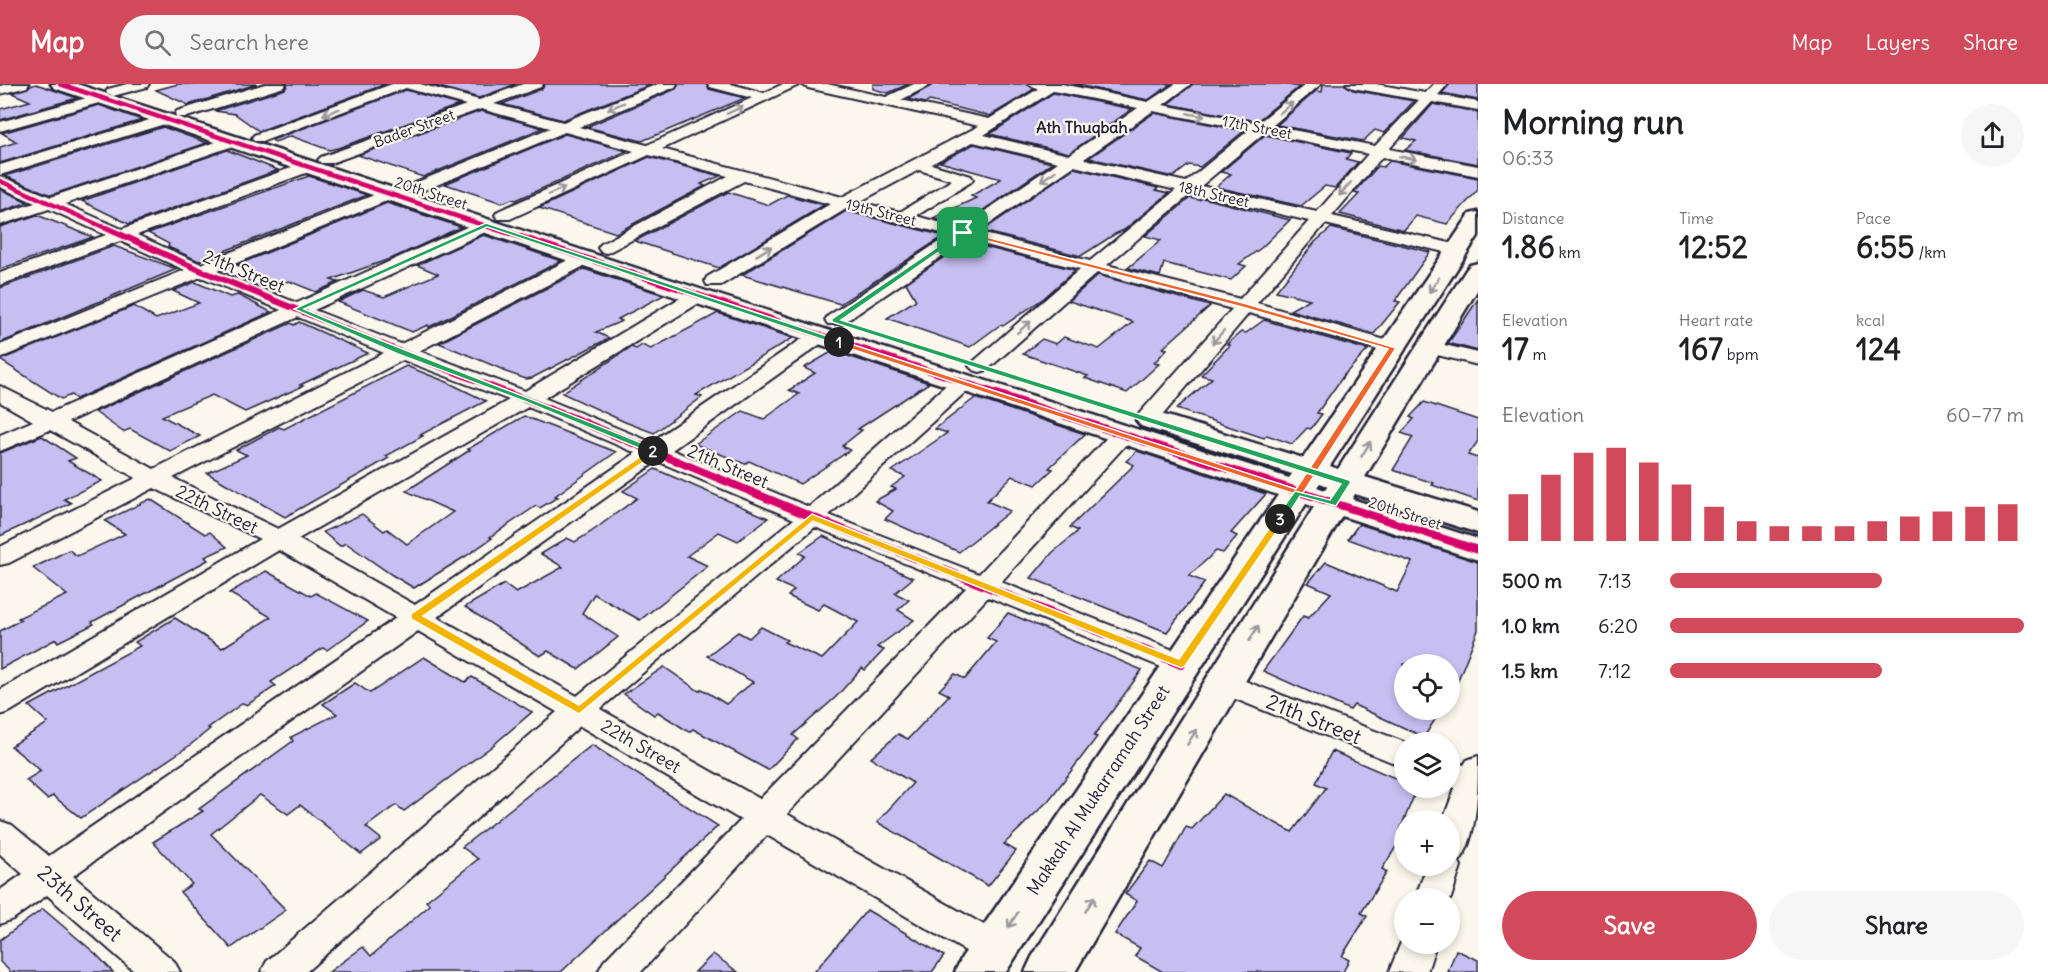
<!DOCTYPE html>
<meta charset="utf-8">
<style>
:root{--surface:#fff;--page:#f6f6f6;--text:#202124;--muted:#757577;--accent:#d1495b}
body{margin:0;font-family:Delius,sans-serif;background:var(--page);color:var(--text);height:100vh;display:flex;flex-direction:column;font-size:22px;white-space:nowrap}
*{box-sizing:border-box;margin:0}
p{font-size:20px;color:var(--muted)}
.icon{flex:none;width:33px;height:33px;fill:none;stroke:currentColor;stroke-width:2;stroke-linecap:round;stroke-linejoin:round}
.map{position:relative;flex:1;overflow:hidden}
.details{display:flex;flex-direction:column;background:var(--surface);width:570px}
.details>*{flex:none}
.tools{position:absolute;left:1394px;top:570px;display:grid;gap:12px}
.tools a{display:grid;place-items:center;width:66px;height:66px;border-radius:50%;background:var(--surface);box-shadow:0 3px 9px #0003;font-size:30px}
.pin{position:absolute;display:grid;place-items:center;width:51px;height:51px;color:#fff;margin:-26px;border-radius:12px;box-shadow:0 3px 9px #0006}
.km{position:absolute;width:30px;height:30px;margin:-15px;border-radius:50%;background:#222;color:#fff;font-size:16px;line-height:30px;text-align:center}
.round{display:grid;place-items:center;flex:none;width:63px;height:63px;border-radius:32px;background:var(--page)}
.headline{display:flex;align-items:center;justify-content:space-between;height:102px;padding:0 24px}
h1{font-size:33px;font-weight:800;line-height:45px}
.figures{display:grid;grid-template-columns:repeat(3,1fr);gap:9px;height:102px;padding:6px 24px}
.figures div{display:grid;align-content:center}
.figures b{font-size:30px;font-weight:800}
.figures small{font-size:16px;font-weight:400}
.figures p{font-size:16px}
.chart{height:168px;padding:12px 24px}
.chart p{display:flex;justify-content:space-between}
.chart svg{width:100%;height:108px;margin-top:6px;stroke:var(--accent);stroke-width:6}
.button{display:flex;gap:12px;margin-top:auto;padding:12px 24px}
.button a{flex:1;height:69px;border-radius:36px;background:var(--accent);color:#fff;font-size:24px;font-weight:800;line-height:69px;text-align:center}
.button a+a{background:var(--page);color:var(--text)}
ul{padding:0 24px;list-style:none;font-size:20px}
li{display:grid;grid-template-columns:96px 72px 1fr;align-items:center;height:45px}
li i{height:15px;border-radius:8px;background:var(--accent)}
header{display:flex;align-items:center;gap:36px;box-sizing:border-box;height:84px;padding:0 30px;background:var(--accent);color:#fff}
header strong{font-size:28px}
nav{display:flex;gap:33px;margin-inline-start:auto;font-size:21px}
.search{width:420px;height:54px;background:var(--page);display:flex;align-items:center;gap:15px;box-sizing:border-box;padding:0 21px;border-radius:33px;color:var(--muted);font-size:22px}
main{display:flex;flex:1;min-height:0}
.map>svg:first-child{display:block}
.building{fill:#c7bff1;stroke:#22223b;stroke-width:1.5}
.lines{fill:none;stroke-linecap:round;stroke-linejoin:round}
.street-casing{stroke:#22223b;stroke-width:4}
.secondary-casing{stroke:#22223b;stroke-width:5}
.street{fill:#fbf7ec;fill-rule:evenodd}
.secondary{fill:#fbf7ec;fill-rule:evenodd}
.cycleway-far3-casing{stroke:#fbf7ec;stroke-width:7}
.cycleway-far2-casing{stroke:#fbf7ec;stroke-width:9}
.cycleway-far1-casing{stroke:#fbf7ec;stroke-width:11}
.cycleway-casing{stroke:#fbf7ec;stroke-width:14}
.cycleway-far3{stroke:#d6006c;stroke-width:4.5}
.cycleway-far2{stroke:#d6006c;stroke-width:6}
.cycleway-far1{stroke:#d6006c;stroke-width:8}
.cycleway{stroke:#d6006c;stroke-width:10}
.oneway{stroke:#99979c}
.split-1{fill:#f0652b;stroke:#fff;stroke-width:1.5}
.split-2{fill:#22a559;stroke:#fff;stroke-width:1.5}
.split-3{fill:#f5b400;stroke:#fff;stroke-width:1.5}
.split-4{fill:#22a559;stroke:#fff;stroke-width:1.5}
.labels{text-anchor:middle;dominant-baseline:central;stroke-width:4.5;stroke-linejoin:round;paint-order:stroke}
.far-street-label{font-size:15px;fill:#22223b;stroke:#fbf7ec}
.far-neighbourhood-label{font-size:16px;font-weight:bold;fill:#22223b;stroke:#fbf7ec}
.street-label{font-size:18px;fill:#22223b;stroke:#fbf7ec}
.near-street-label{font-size:21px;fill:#22223b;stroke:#fbf7ec}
</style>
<header>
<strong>Map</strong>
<div class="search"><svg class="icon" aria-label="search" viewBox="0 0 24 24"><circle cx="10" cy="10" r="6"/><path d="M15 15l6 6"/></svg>Search here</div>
<nav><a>Map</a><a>Layers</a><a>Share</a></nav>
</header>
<main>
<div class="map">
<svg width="1478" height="888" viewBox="0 0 1478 888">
<rect width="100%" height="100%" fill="#fbf7ec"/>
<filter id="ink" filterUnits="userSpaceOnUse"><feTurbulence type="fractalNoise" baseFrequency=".0167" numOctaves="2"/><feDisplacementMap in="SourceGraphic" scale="12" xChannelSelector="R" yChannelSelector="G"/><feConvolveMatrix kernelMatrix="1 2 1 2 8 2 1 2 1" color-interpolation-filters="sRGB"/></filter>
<g filter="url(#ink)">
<g class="building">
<polygon points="36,0 77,14 0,36 0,25 30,17 12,9"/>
<polygon points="178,0 257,0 188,21 156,6"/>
<polygon points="288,0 386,0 259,47 235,30 215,27 285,5"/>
<polygon points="429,0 516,0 479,14"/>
<polygon points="545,0 652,0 563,36 502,20 542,5"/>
<polygon points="679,0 706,0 709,5 745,14 642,57 586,43 676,5"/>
<polygon points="873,0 909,0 888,9 873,5"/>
<polygon points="934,0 1027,0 1034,5 990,32 930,17 925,19 908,15"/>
<polygon points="1073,0 1171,0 1148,16"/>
<polygon points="1193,0 1284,0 1299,3 1257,37 1168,20"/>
<polygon points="1323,0 1344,0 1353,6 1414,17 1384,49 1375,46 1363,57 1277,41 1316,7 1322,8"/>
<polygon points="1450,0 1478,0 1478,16 1442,9"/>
<polygon points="406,6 459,21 338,64 329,66 291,52 275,58 272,56"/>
<polygon points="1053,9 1132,25 1069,69 990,50"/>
<polygon points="1433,20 1478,28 1478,80 1405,66 1416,57 1403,54"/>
<polygon points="99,21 142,36 0,79 0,63 17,58 2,49"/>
<polygon points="481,27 543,44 423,93 358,71"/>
<polygon points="1154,29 1244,47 1200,83 1189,81 1173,93 1089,74"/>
<polygon points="163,43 207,59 51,111 5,92"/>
<polygon points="565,50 627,67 516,116 512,115 502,119 445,100"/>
<polygon points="1265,51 1351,69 1346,75 1358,78 1335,104 1325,102 1301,122 1216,103 1231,90 1221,88"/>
<polygon points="974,60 1052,79 960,142 933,134 976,114 971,112 1001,95 940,78"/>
<polygon points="227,66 278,86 129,140 82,117"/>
<polygon points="649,73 720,92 701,100 705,102 616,149 539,124"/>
<polygon points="1390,77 1478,94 1478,106 1447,140 1416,132 1404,146 1340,130 1359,110 1354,109 1378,82 1383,83"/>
<polygon points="1074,84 1158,104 1156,106 1169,109 1124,146 1115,150 1081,172 982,147"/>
<polygon points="309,92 367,111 199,177 168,163 169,160 148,149"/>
<polygon points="0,105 28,118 0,128"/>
<polygon points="728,108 769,121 787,111 824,121 719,184 635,157"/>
<polygon points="1190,114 1199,116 1203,114 1290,136 1261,164 1239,180 1246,182 1231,196 1164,179 1160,192 1128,184 1161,156 1145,152"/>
<polygon points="387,119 461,143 395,173 331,196 338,198 316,208 289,197 276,201 237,181"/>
<polygon points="846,127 944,152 840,220 742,191"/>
<polygon points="37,131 93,153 0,185 0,143"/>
<polygon points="1331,144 1430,168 1395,217 1400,218 1374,250 1290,226 1310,215 1276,207 1315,158"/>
<polygon points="484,151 561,177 429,243 428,241 412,248 338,218 363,206 384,213 438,190 417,181"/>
<polygon points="966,158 1075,186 1044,214 1003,242 1000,241 970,263 887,234 916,216 906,199"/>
<polygon points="114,162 177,185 0,259 0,204"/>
<polygon points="584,185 664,211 618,235 622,237 596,248 609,254 532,294 526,295 503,287 504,286 439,259"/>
<polygon points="1098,191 1210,222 1163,264 1167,265 1154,279 1159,280 1127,309 1085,294 1088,292 1023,270 1042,255 1056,260 1064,253 1099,265 1133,238 1069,217"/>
<polygon points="195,198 230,213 238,211 271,228 76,315 71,311 61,315 0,276 134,222 156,235 199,219 173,207"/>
<polygon points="1478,215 1478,267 1448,259 1461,241"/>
<polygon points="718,229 793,254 696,311 702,313 654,349 625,338 562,309 631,263 636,265 642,261 651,265"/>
<polygon points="1264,236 1368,266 1344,291 1317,329 1322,330 1311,345 1307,344 1292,360 1267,351 1264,354 1176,325 1212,294 1201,291 1230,261 1227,260 1241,248 1246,249"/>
<polygon points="299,238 368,269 300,301 303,302 245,328 212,311 162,332 200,352 170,367 130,345 123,348 95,328 291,239 294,241"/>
<polygon points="833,267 929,299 858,345 862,346 842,362 850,366 800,400 749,377 745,380 695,360 743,327 764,335 799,310 789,306 815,289 804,284"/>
<polygon points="406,282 447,298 486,317 420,351 423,352 386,372 389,374 285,433 207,389 247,371 236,366 279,343 284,345"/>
<polygon points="975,314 1085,350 1049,384 1053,385 1036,401 1012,392 987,417 1010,427 959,468 885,435 893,427 875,417 896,405 891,403 905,393 892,387 947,349 935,345"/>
<polygon points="1424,318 1478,336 1478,357 1468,371 1478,374 1478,417 1432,401 1434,399 1393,386 1413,353 1401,349 1414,335 1410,333"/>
<polygon points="524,332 616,368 555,412 558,413 540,424 536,422 490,453 492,454 466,472 414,504 392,491 346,459 340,462 323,448 362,430 384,447 387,445 407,460 453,428 406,407 470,366 468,365"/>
<polygon points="42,352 76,374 68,377 102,397 64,415 71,419 0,452 0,369"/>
<polygon points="1137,367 1266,410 1231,449 1237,452 1223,469 1216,467 1189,492 1205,498 1167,548 1031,494 1052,469 1078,447 1070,443 1134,381 1126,377"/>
<polygon points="655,385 768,434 738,457 719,448 687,472 708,482 640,536 594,510 582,529 618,553 578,585 548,567 540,572 465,523 504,500 516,509 563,483 541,470 567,454 575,458 591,448 637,414 623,407"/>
<polygon points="150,415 205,450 210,448 227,463 205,473 208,476 92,538 94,540 58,558 56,555 0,585 0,547 21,536 18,534 67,511 33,484 69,466 77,472 125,450 105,437"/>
<polygon points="1359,440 1478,478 1478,546 1450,616 1449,580 1404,580 1404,626 1441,626 1424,653 1354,621 1350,626 1263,587 1303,532 1308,534 1331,509 1308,499 1326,478 1397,508 1412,478 1348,455"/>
<polygon points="823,452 913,494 895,509 909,516 898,526 914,536 877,563 884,566 865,586 862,584 836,613 793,651 798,655 768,686 693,645 689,648 658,628 654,631 624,610 664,583 699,607 702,605 726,620 753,598 707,572 738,548 749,554 761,543 787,556 784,558 822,575 858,538 824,520 818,526 788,512 794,506 776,498 805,472 799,469"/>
<polygon points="266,487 311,512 316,509 368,537 327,566 323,564 271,598 276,602 247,621 243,619 208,644 210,645 189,662 81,734 53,712 47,715 26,696 41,687 11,662 48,639 29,622 140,562 135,558 175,534 222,564 271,533 229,509"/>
<polygon points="1008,529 1142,586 1094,652 1097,653 1049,716 1004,760 1016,767 988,802 877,738 913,699 871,674 898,650 908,655 949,611 939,606 955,590 965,595 996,558 987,554"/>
<polygon points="424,573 465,598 472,593 532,628 491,663 404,727 396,721 366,743 381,755 361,770 300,721 288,730 260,711 211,750 286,826 231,864 180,808 192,800 153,758 203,727 199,725 293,657 291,653 337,630 323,620 355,599 370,609"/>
<polygon points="592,661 718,742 561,888 329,888 363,863 371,872 430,821 426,817 478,775 462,763"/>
<polygon points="1332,667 1404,698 1404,704 1417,704 1400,746 1404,750 1382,785 1387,788 1361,829 1367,832 1342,872 1349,876 1343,888 1163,888 1135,872 1140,864 1115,850 1137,817 1125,810 1150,777 1163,784 1186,743 1192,745 1224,710 1292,748 1326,704 1316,699"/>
<polygon points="43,825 96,870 113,888 11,888 0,878 0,856"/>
<polygon points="867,826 944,872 932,888 814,888"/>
<polygon points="1456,866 1478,876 1478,888 1448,888"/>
<polygon points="713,870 738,888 695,888"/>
</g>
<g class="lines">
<g class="street-casing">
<g id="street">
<polygon points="7,0 29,0 27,3 0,10 0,2"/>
<polygon points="127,0 149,0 147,3 113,12 106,8 108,5"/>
<polygon points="265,0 286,0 284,3 187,33 177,33 175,30 177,27"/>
<path d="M392,0H420L479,16L523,0H543L541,3L494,20L563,38L658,0H677L675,3L579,43L647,61L752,14L710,3L708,0H731L764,9L783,0H801L662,65L842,113L979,42L808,4L801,0H827L886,13L914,0H932L901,16L989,35L1038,5L1029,0H1062L1148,18L1175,0H1191L1163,21L1258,39L1306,0H1321L1272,42L1375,62L1419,16L1353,4L1346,0H1376L1425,9L1434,0H1448L1438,11L1478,18V26L1432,18L1389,65L1478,82V92L1382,73L1332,132L1463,162L1466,166L1463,170L1457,171L1325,140L1257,219L1399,260L1402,264L1399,268L1392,270L1385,268L1249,229L1155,340L1147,342L1139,340L1136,335L1139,330L1232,225L1097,189L987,286L980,288L973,286L969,282L973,278L1080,185L966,156L842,240H828L825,236L828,232L949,151L846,125L721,201H707L705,197L707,193L830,120L744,97L607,169L601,168L598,164L601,160L728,92L649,71L510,135H498L495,131L498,127L634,67L565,48L422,107H410L408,104L410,101L550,44L481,25L331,79H321L318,76L321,73L466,21L406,4L264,57H254L252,54L254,51ZM1053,7L1138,24L1069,71L984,51ZM1153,27L1249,46L1186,98L1084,75ZM1264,49L1368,70L1317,128L1201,102ZM973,58L1058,78L960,144L916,132L971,98L973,95L971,92L931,80ZM1074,82L1176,106L1090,177L977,148ZM919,86L952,96L900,128L859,118ZM1192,109L1309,137L1240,215L1107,181Z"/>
<polygon points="101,10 108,14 106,17 0,47 0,38"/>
<polygon points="166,31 171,32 173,35 171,38 0,91 0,81"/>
<path d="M231,53L239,58L236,61L65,120L122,145L302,80H314L316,83L314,86L137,151L201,180L384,107H396L398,110L396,113L217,187L297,219L480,137H492L495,141L492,145L314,226L401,260L580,170H592L595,174L592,178L419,267L525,307L690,208H704L707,212L704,216L544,314L651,358L812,248H826L829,252L826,256L672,366L809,423L954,294L962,293L970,294L973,299L970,304L829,431L979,490L1114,346L1122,344L1130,346L1133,351L1130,356L1001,498L1191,573L1196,580L1191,587L1181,590L1171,587L988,513L787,730L1007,854L1012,865L1007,876L994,881L981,876L767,751L641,888H598L604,877L741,736L580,642L306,888H261L267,877L557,628L418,547L73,792L174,877L180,888H135L47,811L13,835L0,840V806L23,790L0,770V737L12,741L49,772L396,534L279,466L11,627L0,631V606L260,455L154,404L9,479L0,481V463L136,394L50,346L0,367V351L33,337L0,318V302L52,328L281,226L201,193L0,274V261L185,186L120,157L0,201V189L106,151L49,125L0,141V130L35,119L0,103V92L51,113ZM298,233L384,269L154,385L68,338ZM403,276L509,316L278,445L173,394ZM528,323L636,369L415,521L298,455ZM657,377L794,435L577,612L437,533ZM815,443L966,504L760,715L600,625Z"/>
<polygon points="1428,257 1478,269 1478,281 1421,267 1418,263 1421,259"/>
<polygon points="1224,589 1404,658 1404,683 1213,606 1209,599 1213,592"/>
<path d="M1478,672C1478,702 1478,755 1459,778L1461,782L1451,814L1449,817V814H1415L1427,782H1449V736H1443L1455,704L1449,701V676L1464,681L1467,676Z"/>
<polygon points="1404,851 1404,860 1436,860 1427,888 1389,888"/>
</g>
</g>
<g class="secondary-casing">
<path id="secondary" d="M51,0H77L706,207L1289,394L1292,390L1141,342L1136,336L1141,330L1151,327L1303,374L1470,130L1478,128V152L1330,382L1338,385L1466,186L1470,181L1478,179V205L1365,393L1478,428V449L1355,410L1352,415L1478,455V476L1342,432L1075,888H1025L1032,873L1314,423L1306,420L1006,888H955L962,873L1278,411L688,217L54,4ZM1320,399L1328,402L1325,406L1317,403Z"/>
</g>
<use href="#street" class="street"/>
<use href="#secondary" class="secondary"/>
<g class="cycleway-far3-casing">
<g id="cycleway-far3">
<polyline points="60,0 498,146"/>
<polyline points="0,97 110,146"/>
</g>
</g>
<g class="cycleway-far2-casing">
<g id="cycleway-far2">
<polyline points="106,144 202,187 401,268 572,333"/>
<polyline points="494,144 1070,333"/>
</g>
</g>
<g class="cycleway-far1-casing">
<g id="cycleway-far1">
<polyline points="568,332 812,433 1170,576"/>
<polyline points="1066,332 1478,466"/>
</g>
</g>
<g class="cycleway-casing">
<polyline id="cycleway" points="1167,574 1181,580"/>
</g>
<use href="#cycleway-far3" class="cycleway-far3"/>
<use href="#cycleway-far2" class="cycleway-far2"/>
<use href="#cycleway-far1" class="cycleway-far1"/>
<use href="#cycleway" class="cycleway"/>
</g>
<defs><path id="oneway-shaft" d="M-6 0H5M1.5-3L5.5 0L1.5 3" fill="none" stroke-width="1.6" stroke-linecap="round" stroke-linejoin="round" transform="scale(1.5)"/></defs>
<g class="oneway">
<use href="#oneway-shaft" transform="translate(616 22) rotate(158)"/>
<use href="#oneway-shaft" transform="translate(1286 24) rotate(-40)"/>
<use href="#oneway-shaft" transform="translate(735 26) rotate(-25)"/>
<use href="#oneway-shaft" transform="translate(331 28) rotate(160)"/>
<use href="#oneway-shaft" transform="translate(1196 31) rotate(11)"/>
<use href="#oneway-shaft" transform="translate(1408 74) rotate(11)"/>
<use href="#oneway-shaft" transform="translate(1048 92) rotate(146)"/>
<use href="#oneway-shaft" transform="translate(1345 105) rotate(131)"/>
<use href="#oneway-shaft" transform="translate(557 107) rotate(-24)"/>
<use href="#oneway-shaft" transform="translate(764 167) rotate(-31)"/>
<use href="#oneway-shaft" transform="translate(1434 201) rotate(124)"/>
<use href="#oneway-shaft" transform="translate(1024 243) rotate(-41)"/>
<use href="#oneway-shaft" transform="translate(1218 253) rotate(131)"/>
<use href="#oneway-shaft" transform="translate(1366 365) rotate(-59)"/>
<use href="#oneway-shaft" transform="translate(1254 549) rotate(-59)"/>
<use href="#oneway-shaft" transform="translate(1192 653) rotate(-59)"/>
<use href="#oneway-shaft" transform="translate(1090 820) rotate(-59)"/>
<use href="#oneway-shaft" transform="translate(1013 836) rotate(123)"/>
</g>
</g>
<polygon class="split-1" points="963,147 1247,220 1396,264 1303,409 1298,411 836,260 836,257 842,257 1296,405 1388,265 1242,223 961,150"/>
<path class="split-2" d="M486,139L842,257L843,258L836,260L487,143L304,225C421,274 539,317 656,365L658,367L653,370L524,317L398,270L294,225Z"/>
<polygon class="split-3" points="653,364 658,367 656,369 423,532 579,621 812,430 1179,575 1277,433 1285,435 1185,582 1181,584 813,437 579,630 411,535 411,530"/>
<polygon class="split-4" points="961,147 966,149 841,236 1349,396 1351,398 1336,422 1300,412 1284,437 1277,437 1275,435 1295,407 1330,416 1341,400 832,238 832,235"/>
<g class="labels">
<g class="far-street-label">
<text transform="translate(1257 43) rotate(11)">17th Street</text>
<text transform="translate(414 44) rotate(-20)">Bader Street</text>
<text transform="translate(431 109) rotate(18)">20th Street</text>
<text transform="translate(1214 110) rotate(13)">18th Street</text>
<text transform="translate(881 128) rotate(14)">19th Street</text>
<text transform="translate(1405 429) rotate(18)">20th Street</text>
</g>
<g class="far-neighbourhood-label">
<text x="1082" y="43">Ath Thuqbah</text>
</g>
<g class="street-label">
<text transform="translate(244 187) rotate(22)">21th Street</text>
<text transform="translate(728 382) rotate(23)">21th Street</text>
<text transform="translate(217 425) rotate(26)">22th Street</text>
<text transform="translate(641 662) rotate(30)">22th Street</text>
<text transform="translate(1098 706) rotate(-57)">Makkah Al Mukarramah Street</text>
</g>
<g class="near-street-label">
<text transform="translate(1314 635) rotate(22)">21th Street</text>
<text transform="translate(80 819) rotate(41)">23th Street</text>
</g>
</g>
</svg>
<div class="tools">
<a><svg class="icon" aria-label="locate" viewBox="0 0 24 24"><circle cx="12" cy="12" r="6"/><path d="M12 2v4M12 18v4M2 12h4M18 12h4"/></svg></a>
<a><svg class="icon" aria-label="layers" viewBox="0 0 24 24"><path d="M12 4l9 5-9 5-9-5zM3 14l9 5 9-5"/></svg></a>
<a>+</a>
<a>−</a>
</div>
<div class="pin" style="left:963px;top:149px;background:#1e9e55"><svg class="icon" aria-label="arrive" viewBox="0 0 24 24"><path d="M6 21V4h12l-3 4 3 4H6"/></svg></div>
<b class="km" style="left:839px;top:258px">1</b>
<b class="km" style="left:653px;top:367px">2</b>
<b class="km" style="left:1280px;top:435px">3</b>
</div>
<section class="details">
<div class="headline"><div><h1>Morning run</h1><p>06:33</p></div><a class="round"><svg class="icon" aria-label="share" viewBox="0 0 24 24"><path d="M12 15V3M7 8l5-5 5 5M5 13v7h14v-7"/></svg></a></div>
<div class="figures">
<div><p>Distance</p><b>1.86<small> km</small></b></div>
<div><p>Time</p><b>12:52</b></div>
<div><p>Pace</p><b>6:55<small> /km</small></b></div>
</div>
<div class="figures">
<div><p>Elevation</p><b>17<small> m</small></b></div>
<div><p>Heart rate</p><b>167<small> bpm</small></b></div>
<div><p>kcal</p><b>124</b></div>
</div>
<div class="chart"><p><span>Elevation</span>60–77 m</p>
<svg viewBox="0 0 160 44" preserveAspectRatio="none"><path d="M5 44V25M15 44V17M25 44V8M35 44V6M45 44V12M55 44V21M65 44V30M75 44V36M85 44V38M95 44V38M105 44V38M115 44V36M125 44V34M135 44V32M145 44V30M155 44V29"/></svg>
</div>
<ul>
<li><b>500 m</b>7:13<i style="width:60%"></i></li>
<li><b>1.0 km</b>6:20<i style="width:100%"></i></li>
<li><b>1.5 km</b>7:12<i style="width:60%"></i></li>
</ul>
<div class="button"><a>Save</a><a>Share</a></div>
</section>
</main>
